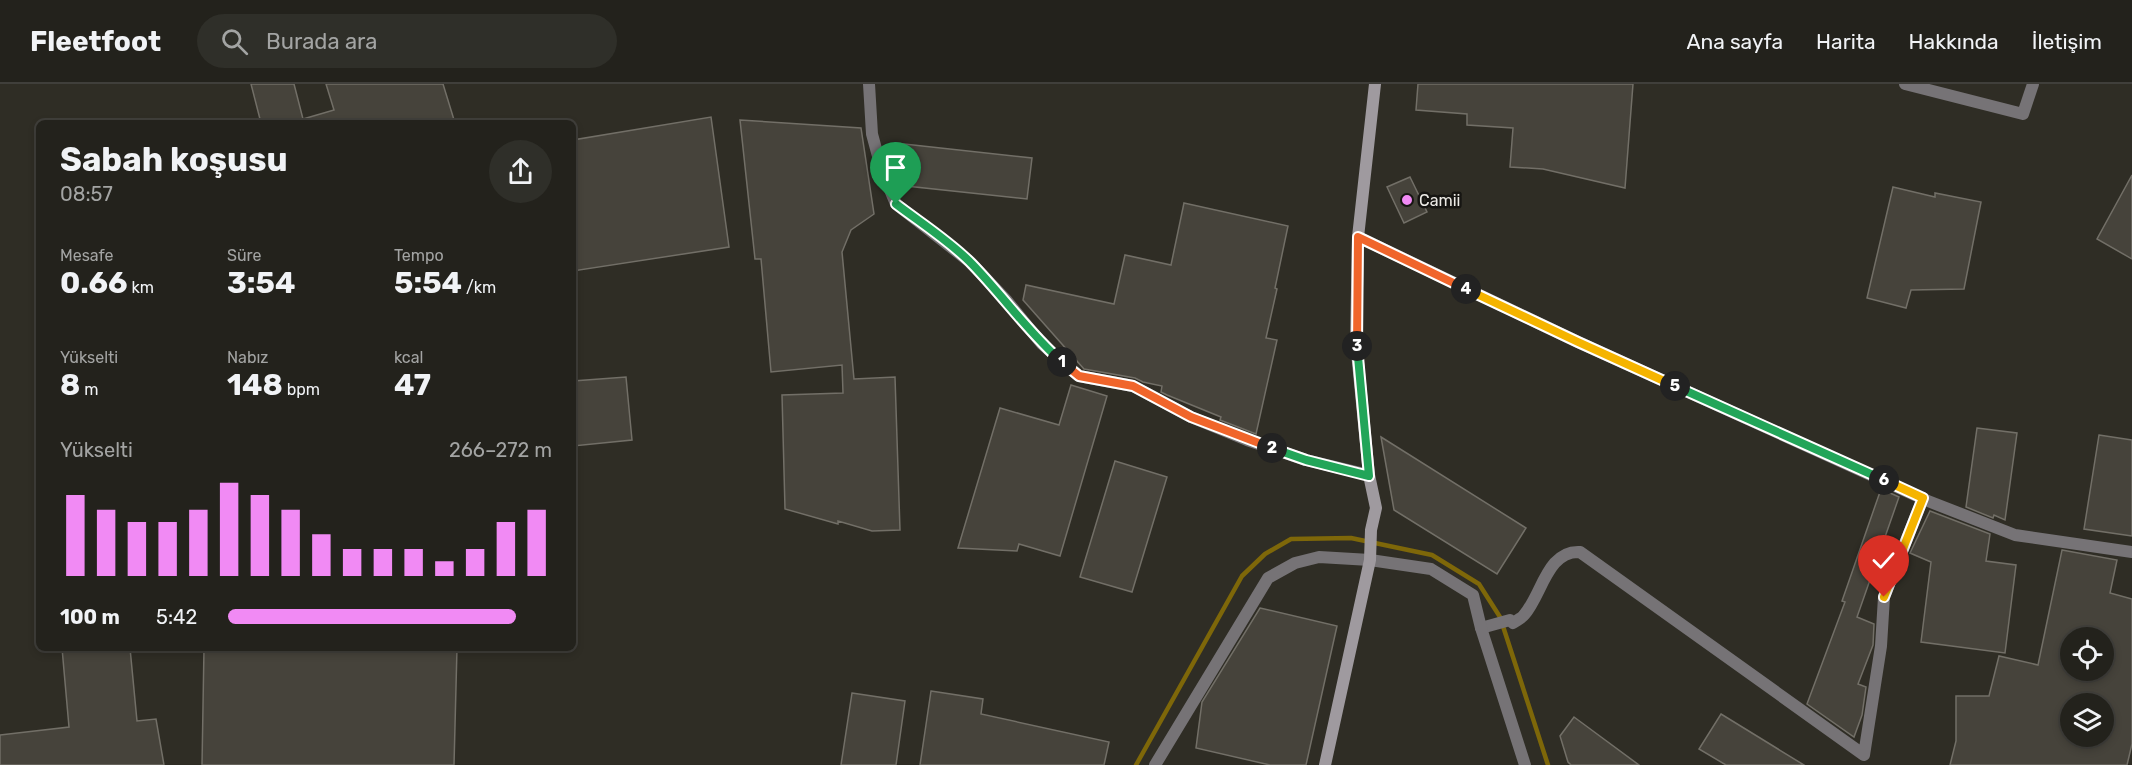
<!DOCTYPE html>
<html lang="tr">
<meta charset="utf-8">
<style>
:root{--surface:#23221c;--page:#2f2f29;--text:#f1f3f6;--muted:#a3a4a3;--line:#403f3b;--accent:#f18af4}
body{margin:0;font-family:Rubik,sans-serif;background:var(--page);color:var(--text);height:100vh;display:flex;flex-direction:column;font-size:22px;white-space:nowrap}
*{box-sizing:border-box;margin:0}
p{font-size:20px;color:var(--muted)}
.icon{flex:none;width:33px;height:33px;fill:none;stroke:currentColor;stroke-width:2;stroke-linecap:round;stroke-linejoin:round}
.map{position:relative;flex:1;overflow:hidden}
.details{position:absolute;left:36px;top:36px;width:540px;height:531px;display:flex;flex-direction:column;background:var(--surface);border-radius:9px;box-shadow:0 3px 9px #0003,0 0 0 2px var(--line)}
.details>*{flex:none}
.buttons{position:absolute;left:2060px;top:543px;display:grid;gap:12px}
.buttons a{display:grid;place-items:center;width:54px;height:54px;border-radius:50%;background:var(--surface);box-shadow:0 3px 9px #0003,0 0 0 2px var(--line);font-size:30px}
.pin{position:absolute;display:grid;place-items:center;width:51px;height:51px;color:#fff;margin:-62px -26px;border-radius:50% 50% 50% 0;rotate:-45deg;box-shadow:0 0 6px #0007}
.pin .icon{rotate:45deg}
.km{position:absolute;width:30px;height:30px;margin:-15px;border-radius:50%;background:#222;color:#fff;font-size:16px;line-height:30px;text-align:center}
.round{display:grid;place-items:center;flex:none;width:63px;height:63px;border-radius:32px;background:var(--page)}
.head{display:flex;align-items:center;justify-content:space-between;height:102px;padding:0 24px}
h1{font-size:33px;font-weight:700;line-height:45px}
.figures{display:grid;grid-template-columns:repeat(3,1fr);gap:9px;height:102px;padding:6px 24px}
.figures div{display:grid;align-content:center}
.figures b{font-size:30px;font-weight:700}
.figures small{font-size:16px;font-weight:400}
.figures p{font-size:16px}
.chart{height:168px;padding:12px 24px}
.chart p{display:flex;justify-content:space-between}
.chart svg{width:100%;height:108px;margin-top:6px;stroke:var(--accent);stroke-width:6}
ul{padding:0 24px;list-style:none;font-size:20px}
li{display:grid;grid-template-columns:96px 72px 1fr;align-items:center;height:45px}
li i{height:15px;border-radius:8px;background:var(--accent)}
header{display:flex;align-items:center;gap:36px;box-sizing:border-box;height:84px;padding:0 30px;background:var(--surface);border-bottom:2px solid var(--line)}
header strong{font-size:28px}
nav{display:flex;gap:33px;margin-inline-start:auto;font-size:21px}
.search{width:420px;height:54px;background:var(--page);display:flex;align-items:center;gap:15px;box-sizing:border-box;padding:0 21px;border-radius:33px;color:var(--muted);font-size:22px}
.map>svg:first-child{display:block}
.lines{fill:none;stroke-linecap:round;stroke-linejoin:round}
.stream{stroke:#7e6709;stroke-width:4.5}
.building{fill:#46433b;stroke:#726f67;stroke-width:1.5;fill-rule:evenodd}
.street{stroke:#767376;stroke-width:12}
.secondary{stroke:#9f9a9f;stroke-width:12}
.split-1-casing{stroke:#fff;stroke-width:12}
.split-2-casing{stroke:#fff;stroke-width:12}
.split-3-casing{stroke:#fff;stroke-width:12}
.split-4-casing{stroke:#fff;stroke-width:12}
.split-5-casing{stroke:#fff;stroke-width:12}
.split-6-casing{stroke:#fff;stroke-width:12}
.split-7-casing{stroke:#fff;stroke-width:12}
.split-1{stroke:#22a559;stroke-width:8}
.split-2{stroke:#f0652b;stroke-width:8}
.split-3{stroke:#22a559;stroke-width:8}
.split-4{stroke:#f0652b;stroke-width:8}
.split-5{stroke:#f5b400;stroke-width:8}
.split-6{stroke:#22a559;stroke-width:8}
.split-7{stroke:#f5b400;stroke-width:8}
.poi-dot{fill:#f18af4;stroke:#161512;stroke-width:2}
.labels{text-anchor:middle;dominant-baseline:central;stroke-width:5;stroke-linejoin:round;paint-order:stroke}
.poi-label{font-size:16px;fill:#edebe6;stroke:#161512;text-anchor:start}
</style>
<header>
<strong>Fleetfoot</strong>
<div class="search"><svg class="icon" aria-label="search" viewBox="0 0 24 24"><circle cx="10" cy="10" r="6"/><path d="M15 15l6 6"/></svg>Burada ara</div>
<nav><a>Ana sayfa</a><a>Harita</a><a>Hakkında</a><a>İletişim</a></nav>
</header>
<div class="map">
<svg width="2132" height="681" viewBox="0 0 2132 681">
<rect width="100%" height="100%" fill="#2f2d25"/>
<g class="lines">
<polyline class="stream" points="1136,681 1242,492 1265,470 1291,455 1351,454 1432,471 1479,500 1500,533 1548,681"/>
</g>
<g class="building">
<polygon points="251,0 294,0 303,35 334,26 326,0 443,0 455,39 261,39"/>
<polygon points="1418,0 1633,0 1625,104 1543,85 1510,83 1513,44 1467,41 1467,30 1416,26"/>
<polygon points="711,33 729,163 573,187 573,56"/>
<polygon points="740,36 861,44 874,130 851,146 842,168 854,295 895,293 900,446 872,447 838,437 838,440 785,425 782,311 843,309 842,281 771,288 761,175 755,175"/>
<polygon points="895,59 1032,74 1027,115 906,102"/>
<polygon points="2132,91 2132,175 2097,155"/>
<polygon points="1410,93 1427,128 1404,139 1387,103"/>
<polygon points="1893,103 1935,113 1935,109 1981,118 1964,205 1911,206 1906,224 1867,214"/>
<polygon points="1184,119 1288,142 1275,204 1277,205 1266,254 1277,256 1256,350 1220,336 1221,333 1167,311 1161,308 1162,302 1143,298 1135,294 1084,285 1023,216 1026,201 1114,220 1125,171 1171,181"/>
<polygon points="626,293 632,356 573,362 573,297"/>
<polygon points="1071,301 1107,312 1060,472 1019,460 1017,467 958,464 1000,324 1059,341"/>
<polygon points="1977,344 2017,349 2005,436 1994,431 1993,434 1966,423"/>
<polygon points="2099,351 2132,356 2132,452 2084,445"/>
<polygon points="1381,353 1526,444 1497,490 1394,426"/>
<polygon points="1115,377 1167,393 1132,508 1080,493"/>
<polygon points="1881,405 1899,413 1857,533 1874,540 1873,561 1858,600 1866,603 1862,631 1854,653 1807,620 1845,518 1842,517"/>
<polygon points="1930,427 1990,450 1986,477 2016,481 2005,569 1921,558 1931,478 1910,469"/>
<path d="M2062,466L2117,476L2110,509L2132,515V660L2127,681H1950L1956,657V612H1989L1999,572L2038,581ZM2070,554H2103V586H2070ZM2070,620H2103V652H2070Z"/>
<polygon points="1260,524 1337,542 1306,681 1270,681 1196,664 1202,618"/>
<polygon points="62,564 130,564 137,637 156,635 164,681 0,681 0,651 69,643"/>
<polygon points="204,564 457,564 454,681 202,681"/>
<polygon points="931,607 983,615 981,630 1109,658 1104,681 920,681"/>
<polygon points="852,609 905,617 896,681 841,681"/>
<polygon points="1721,630 1804,681 1726,681 1699,665"/>
<polygon points="1574,633 1639,681 1571,681 1568,678 1560,652"/>
</g>
<g class="lines">
<g class="street">
<polyline points="869,0 872,50 882,87 896,120 970,178 1007,217 1042,260 1079,292 1133,302 1191,333 1247,356 1306,376 1369,391"/>
<polyline points="1905,0 2023,30 2033,0"/>
<polyline points="1358,153 1578,258 1928,417 2015,451 2132,468"/>
<path d="M1481,544L1510,536L1513,539C1517,536 1522,534 1524,531C1542,511 1547,466 1580,468L1864,671L1881,562L1884,513L1923,414"/>
<polyline points="1155,681 1268,494 1295,479 1319,473 1370,476 1431,485 1473,511 1481,544 1525,681"/>
</g>
<polyline class="secondary" points="1325,681 1370,476 1371,446 1376,424 1369,391 1356,258 1358,153 1375,0"/>
</g>
<g class="lines">
<g class="split-1-casing">
<path id="split-1" d="M896,120C921,139 951,158 972,180C1003,212 1029,249 1062,278"/>
</g>
<g class="split-2-casing">
<polyline id="split-2" points="1062,278 1079,292 1133,302 1191,333 1272,364"/>
</g>
<g class="split-3-casing">
<polyline id="split-3" points="1272,364 1306,376 1369,392 1357,262"/>
</g>
<g class="split-4-casing">
<polyline id="split-4" points="1357,262 1358,153 1466,205"/>
</g>
<g class="split-5-casing">
<polyline id="split-5" points="1466,205 1578,258 1675,302"/>
</g>
<g class="split-6-casing">
<polyline id="split-6" points="1675,302 1884,396"/>
</g>
<g class="split-7-casing">
<polyline id="split-7" points="1884,513 1923,414 1884,396"/>
</g>
<use href="#split-1" class="split-1"/>
<use href="#split-2" class="split-2"/>
<use href="#split-3" class="split-3"/>
<use href="#split-4" class="split-4"/>
<use href="#split-5" class="split-5"/>
<use href="#split-6" class="split-6"/>
<use href="#split-7" class="split-7"/>
</g>
<circle class="poi-dot" cx="1407" cy="116" r="6"/>
<g class="labels">
<g class="poi-label">
<text x="1419" y="116">Camii</text>
</g>
</g>
</svg>
<div class="buttons">
<a><svg class="icon" aria-label="locate" viewBox="0 0 24 24"><circle cx="12" cy="12" r="6"/><path d="M12 2v4M12 18v4M2 12h4M18 12h4"/></svg></a>
<a><svg class="icon" aria-label="layers" viewBox="0 0 24 24"><path d="M12 4l9 5-9 5-9-5zM3 14l9 5 9-5"/></svg></a>
</div>
<div class="pin" style="left:896px;top:120px;background:#1e9e55"><svg class="icon" aria-label="arrive" viewBox="0 0 24 24"><path d="M6 21V4h12l-3 4 3 4H6"/></svg></div>
<div class="pin" style="left:1884px;top:513px;background:#d93025"><svg class="icon" aria-label="check" viewBox="0 0 24 24"><path d="M5 12l5 5 9-10"/></svg></div>
<b class="km" style="left:1062px;top:278px">1</b>
<b class="km" style="left:1272px;top:364px">2</b>
<b class="km" style="left:1357px;top:262px">3</b>
<b class="km" style="left:1466px;top:205px">4</b>
<b class="km" style="left:1675px;top:302px">5</b>
<b class="km" style="left:1884px;top:396px">6</b>
<section class="details">
<div class="head"><div><h1>Sabah koşusu</h1><p>08:57</p></div><a class="round"><svg class="icon" aria-label="share" viewBox="0 0 24 24"><path d="M12 15V3M7 8l5-5 5 5M5 13v7h14v-7"/></svg></a></div>
<div class="figures">
<div><p>Mesafe</p><b>0.66<small> km</small></b></div>
<div><p>Süre</p><b>3:54</b></div>
<div><p>Tempo</p><b>5:54<small> /km</small></b></div>
</div>
<div class="figures">
<div><p>Yükselti</p><b>8<small> m</small></b></div>
<div><p>Nabız</p><b>148<small> bpm</small></b></div>
<div><p>kcal</p><b>47</b></div>
</div>
<div class="chart"><p><span>Yükselti</span>266–272 m</p>
<svg viewBox="0 0 160 44" preserveAspectRatio="none"><path d="M5 44V11M15 44V17M25 44V22M35 44V22M45 44V17M55 44V6M65 44V11M75 44V17M85 44V27M95 44V33M105 44V33M115 44V33M125 44V38M135 44V33M145 44V22M155 44V17"/></svg>
</div>
<ul>
<li><b>100 m</b>5:42<i style="width:89%"></i></li>
</ul>
</section>
</div>
